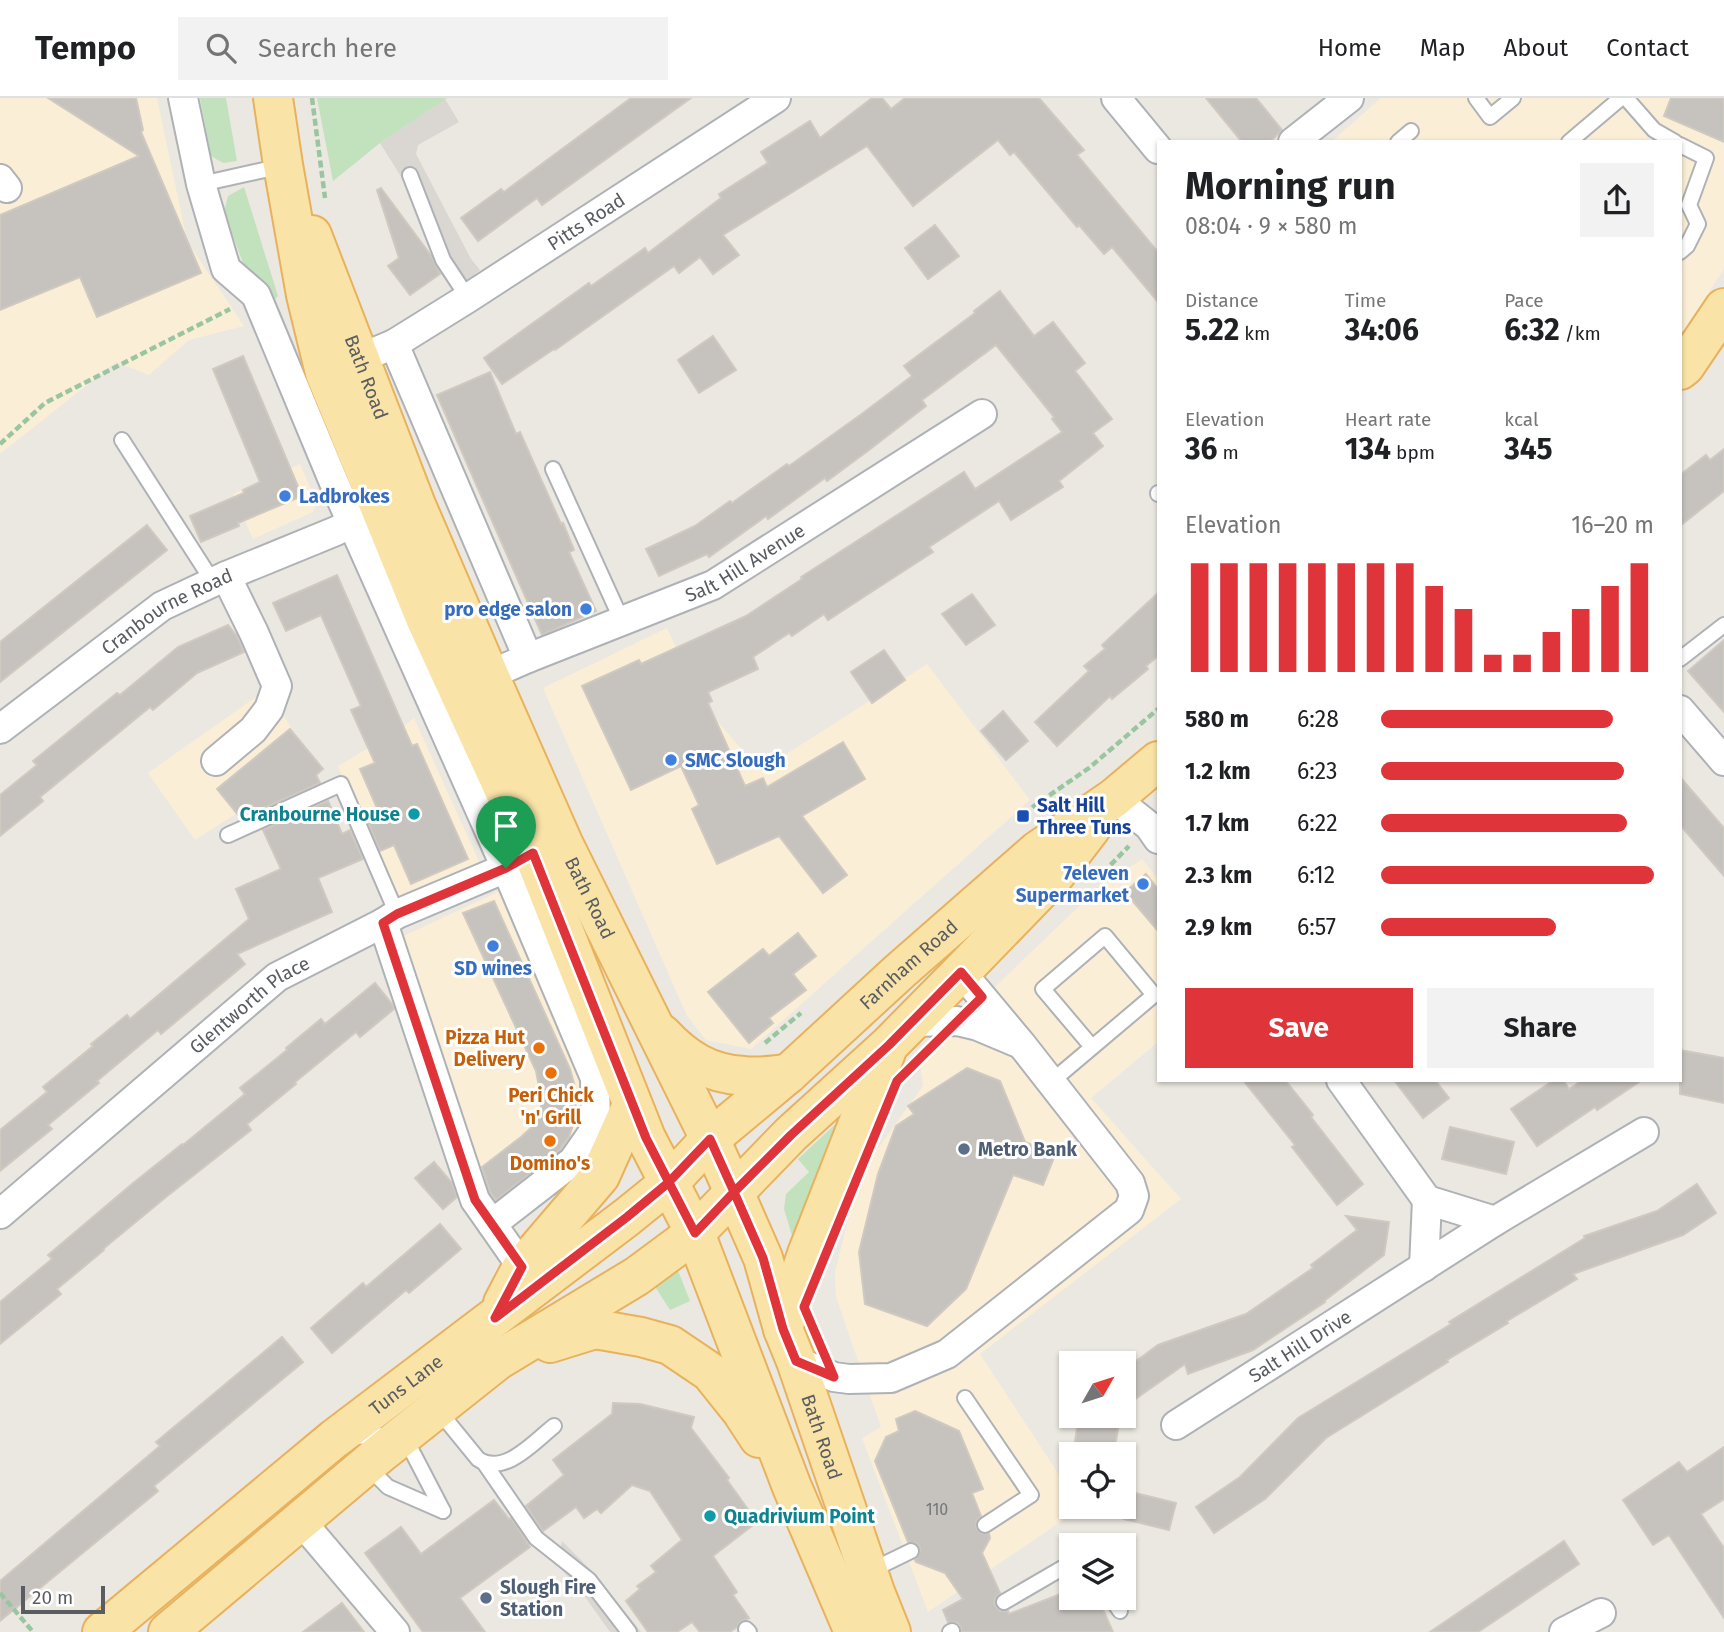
<!DOCTYPE html>
<meta charset="utf-8">
<style>
:root{--surface:#fff;--page:#f2f2f2;--text:#202124;--muted:#757577;--line:#e0e0e0;--accent:#de343a}
body{margin:0;font-family:"Fira Sans",sans-serif;background:var(--page);color:var(--text);height:100vh;display:flex;flex-direction:column;font-size:26px;white-space:nowrap}
*{box-sizing:border-box;margin:0}
p{font-size:23px;color:var(--muted)}
.icon{flex:none;width:38px;height:38px;fill:none;stroke:currentColor;stroke-width:2;stroke-linecap:round;stroke-linejoin:round}
.map{position:relative;flex:1;overflow:hidden}
.details{position:absolute;left:1157px;top:42px;width:525px;height:942px;display:flex;flex-direction:column;background:var(--surface);border-radius:0px;box-shadow:0 2px 5px #0004}
.details>*{flex:none}
.needle{width:46px;rotate:51deg}
.fabs{position:absolute;left:1059px;top:1253px;display:grid;gap:14px}
.fabs a{display:grid;place-items:center;width:77px;height:77px;border-radius:0px;background:var(--surface);box-shadow:0 2px 5px #0004;font-size:35px}
.scale{position:absolute;left:21px;bottom:18px;width:84px;box-sizing:border-box;padding-left:7px;border:4px solid #595d61;border-top:0;font-size:19px;line-height:24px;white-space:nowrap;color:#595d61;-webkit-text-stroke:5px #fff;paint-order:stroke}
.pin{position:absolute;display:grid;place-items:center;width:60px;height:60px;color:#fff;margin:-72px -30px;border-radius:50% 50% 50% 0;rotate:-45deg;box-shadow:0 0 7px #0007}
.pin .icon{rotate:45deg}
.round{display:grid;place-items:center;flex:none;width:74px;height:74px;border-radius:0px;background:var(--page)}
.head{display:flex;align-items:center;justify-content:space-between;height:119px;padding:0 28px}
h1{font-size:38px;font-weight:700;line-height:52px}
.figures{display:grid;grid-template-columns:repeat(3,1fr);gap:10px;height:119px;padding:7px 28px}
.figures div{display:grid;align-content:center}
.figures b{font-size:30px;font-weight:700}
.figures small{font-size:19px;font-weight:400}
.figures p{font-size:19px}
.chart{height:196px;padding:14px 28px}
.chart p{display:flex;justify-content:space-between}
.chart svg{width:100%;height:126px;margin-top:7px;stroke:var(--accent);stroke-width:6}
.primary-button{display:flex;gap:14px;margin-top:auto;padding:14px 28px}
.primary-button a{flex:1;height:80px;border-radius:0px;background:var(--accent);color:#fff;font-size:28px;font-weight:700;line-height:80px;text-align:center}
.primary-button a+a{background:var(--page);color:var(--text)}
ul{padding:0 28px;list-style:none;font-size:23px}
li{display:grid;grid-template-columns:112px 84px 1fr;align-items:center;height:52px}
li i{height:18px;border-radius:9px;background:var(--accent)}
header{display:flex;align-items:center;gap:42px;box-sizing:border-box;height:98px;padding:0 35px;background:var(--surface);border-bottom:2px solid var(--line)}
header strong{font-size:33px}
nav{display:flex;gap:38px;margin-inline-start:auto;font-size:24px}
.search{width:490px;height:63px;background:var(--page);display:flex;align-items:center;gap:18px;box-sizing:border-box;padding:0 24px;border-radius:0px;color:var(--muted);font-size:26px}
.map>svg:first-child{display:block}
.commercial{fill:#fbeed6}
.industrial{fill:#dad7d3}
.green{fill:#c2e2be}
.building{fill:#c6c3be;stroke:#d0c9c0;stroke-width:2}
.lines{fill:none;stroke-linecap:round;stroke-linejoin:round}
.service-casing{stroke:#aeb2b6;stroke-width:18}
.minor-casing{stroke:#aeb2b6;stroke-width:32}
.primary-casing{stroke:#e8b25d;stroke-width:42}
.path{stroke:#99c5a0;stroke-width:4.5;stroke-dasharray:7 3.5;stroke-linecap:butt}
.service{stroke:#fff;stroke-width:14}
.minor{stroke:#fff;stroke-width:28}
.primary{stroke:#fae3a7;stroke-width:38}
.route-casing{stroke:#fff;stroke-width:14}
.route{stroke:#de343a;stroke-width:9}
.shop-dot{fill:#3f7fe0;stroke:#fff;stroke-width:2.5}
.culture-dot{fill:#0f9aa8;stroke:#fff;stroke-width:2.5}
.transit-dot{fill:#1a4fb4;stroke:#fff;stroke-width:2.5}
.food-dot{fill:#e8710a;stroke:#fff;stroke-width:2.5}
.service-dot{fill:#5c6f8a;stroke:#fff;stroke-width:2.5}
.labels{text-anchor:middle;dominant-baseline:central;stroke-width:6;stroke-linejoin:round;paint-order:stroke}
.number-label{font-size:16px;fill:#747678}
.street-label{font-size:19px;fill:#595d61;stroke:#fff}
.shop-label{font-size:19px;font-weight:bold;fill:#366cbe;stroke:#fff;text-anchor:start}
.transit-label{font-size:19px;font-weight:bold;fill:#164399;stroke:#fff;text-anchor:start}
.culture-label{font-size:19px;font-weight:bold;fill:#0d838f;stroke:#fff;text-anchor:end}
.food-label{font-size:19px;font-weight:bold;fill:#c56008;stroke:#fff}
.service-label{font-size:19px;font-weight:bold;fill:#4e5e75;stroke:#fff;text-anchor:start}
</style>
<header>
<strong>Tempo</strong>
<div class="search"><svg class="icon" aria-label="search" viewBox="0 0 24 24"><circle cx="10" cy="10" r="6"/><path d="M15 15l6 6"/></svg>Search here</div>
<nav><a>Home</a><a>Map</a><a>About</a><a>Contact</a></nav>
</header>
<div class="map">
<svg width="1724" height="1534" viewBox="0 0 1724 1534">
<rect width="100%" height="100%" fill="#ebe8e1"/>
<g class="commercial">
<polygon points="0,0 157,0 187,143 244,228 189,242 149,277 116,264 0,356"/>
<polygon points="1381,0 1724,0 1724,171 1684,232 1680,234 1680,44 1331,44"/>
<polygon points="300,366 317,405 313,414 253,441 233,396"/>
<polygon points="667,530 701,604 760,673 927,566 1030,702 751,951 706,942 687,918 543,590"/>
<polygon points="266,592 309,656 237,715 195,742 148,675"/>
<polygon points="414,620 482,770 394,811 338,668 401,631"/>
<polygon points="1142,761 1158,781 1158,944 1091,1000 1181,1101 980,1256 1071,1395 1071,1409 1080,1409 1081,1410 928,1514 862,1340 881,1329 836,1199 835,1174 854,1097 869,1063 923,988 920,965 1002,882 1095,793"/>
<polygon points="500,793 593,1002 574,1056 504,1110 469,1115 382,848"/>
</g>
<g class="industrial">
<polygon points="445,1 459,24 418,47 416,56 471,161 480,172 460,189 459,171 380,45"/>
<polygon points="562,1443 595,1476 641,1534 610,1534 578,1489 557,1467"/>
</g>
<g class="green">
<polygon points="200,0 226,0 237,63 223,65 211,58"/>
<polygon points="317,0 447,0 380,45 333,83"/>
<polygon points="244,89 278,198 273,203 246,173 224,114 228,98"/>
<polygon points="842,1020 793,1141 784,1111 786,1096 809,1074 798,1061"/>
<polygon points="677,1170 690,1203 670,1212 654,1187"/>
</g>
<g class="building">
<polygon points="48,0 136,0 143,32 141,34 201,175 97,219 80,179 0,212 0,117 139,58"/>
<polygon points="631,0 691,0 542,107 537,100 478,143 461,120 501,91 504,94"/>
<polygon points="872,0 882,0 891,11 905,0 1039,0 1084,52 1077,57 1158,154 1158,204 1112,149 1104,156 1079,127 1077,129 1014,54 1010,57 998,42 913,108 867,48 723,137 739,157 713,176 700,159 679,175 674,168 555,252 554,251 502,286 484,260 589,185 591,188 645,150 648,155 721,100 719,96 768,65 761,54 810,23 820,40"/>
<polygon points="1206,0 1256,0 1282,32 1270,44 1242,44"/>
<polygon points="1671,0 1724,0 1724,44 1664,18"/>
<polygon points="381,90 432,159 440,176 410,197 388,168 399,160 377,92"/>
<polygon points="935,127 959,158 928,181 905,150"/>
<polygon points="1000,193 1034,238 1053,224 1085,265 1075,273 1112,321 1093,335 1103,348 1059,383 1063,389 1011,422 999,403 929,449 933,454 879,489 828,522 824,516 792,538 789,535 753,559 758,571 708,594 712,603 708,605 745,688 763,680 767,689 843,644 865,681 802,718 847,777 823,795 779,738 717,766 692,711 699,707 681,668 631,692 582,588 639,562 641,566 746,518 802,481 801,479 964,374 975,391 1062,334 1052,321 1054,319 996,247 922,302 926,308 869,352 827,383 825,380 768,421 766,418 709,459 707,456 659,478 646,451 695,428 730,403 732,405 787,366 789,368 863,315 912,278 904,268 975,215 974,213"/>
<polygon points="713,238 736,272 699,295 678,262"/>
<polygon points="243,258 302,398 238,425 239,428 201,444 190,418 244,395 243,392 260,384 213,271"/>
<polygon points="490,274 516,336 520,334 561,426 563,425 574,452 569,454 596,513 542,537 437,297"/>
<polygon points="1724,351 1724,393 1680,428 1680,377 1706,357 1710,362"/>
<polygon points="147,427 167,452 0,584 0,544"/>
<polygon points="337,477 412,648 417,646 468,761 411,786 394,747 380,753 368,724 381,719 360,671 375,665 351,612 361,608 321,517 286,533 273,505"/>
<polygon points="1158,495 1158,558 1146,568 1148,571 1112,601 1110,598 1057,648 1035,624 1089,573 1084,568 1105,551 1102,547"/>
<polygon points="972,496 995,527 966,547 942,516"/>
<polygon points="228,527 237,538 244,554 197,575 153,612 150,609 40,699 43,703 0,738 0,697 37,667 33,663 117,595 120,597 178,549"/>
<polygon points="1724,542 1724,614 1688,573"/>
<polygon points="884,552 905,582 872,605 851,574"/>
<polygon points="1003,613 1028,643 1006,662 981,633"/>
<polygon points="290,631 323,671 316,677 320,685 255,714 252,707 239,718 217,691"/>
<polygon points="1680,679 1724,730 1724,778 1680,727"/>
<polygon points="328,703 342,736 350,732 363,761 318,780 332,814 237,856 245,866 161,936 158,932 97,983 99,985 48,1027 52,1031 0,1073 0,1032 47,994 43,989 93,948 91,946 127,917 130,921 249,821 236,791 281,771 263,732"/>
<polygon points="1146,776 1158,791 1158,833 1125,794"/>
<polygon points="494,803 570,971 577,996 575,1021 569,1039 559,1053 496,1102 490,1094 482,1069 521,1039 533,1028 541,1014 541,999 536,973 463,815"/>
<polygon points="798,835 816,858 793,876 806,892 769,920 773,925 749,945 708,894 763,851 769,858"/>
<polygon points="375,885 392,906 394,911 360,939 356,934 294,985 296,986 247,1026 251,1032 166,1099 103,1151 104,1152 57,1191 61,1196 0,1246 0,1204 52,1161 48,1157 132,1086 182,1046 183,1047 245,996 240,990 287,952 286,950 321,921 325,926"/>
<polygon points="1680,952 1724,960 1724,1005 1680,996"/>
<polygon points="967,970 1000,983 1025,1044 1055,1057 1043,1087 1013,1077 966,1191 927,1228 865,1206 859,1154 878,1076 896,1028 914,1016 908,1008"/>
<polygon points="1243,982 1285,982 1313,1017 1311,1019 1363,1086 1337,1107 1292,1049 1295,1047"/>
<polygon points="1394,982 1435,982 1449,1000 1423,1020"/>
<polygon points="1554,982 1563,982 1569,991 1583,982 1642,982 1597,1012 1595,1009 1537,1048 1511,1011"/>
<polygon points="1450,1029 1514,1044 1506,1076 1442,1061"/>
<polygon points="434,1064 452,1085 457,1099 443,1111 415,1080"/>
<polygon points="1697,1086 1716,1115 1683,1137 1573,1176 1577,1181 1507,1223 1508,1225 1447,1262 1448,1264 1326,1340 1265,1401 1214,1435 1196,1409 1240,1379 1298,1320 1451,1226 1449,1224 1585,1140 1584,1138 1657,1113"/>
<polygon points="1346,1118 1389,1124 1384,1157 1324,1203 1325,1204 1253,1252 1188,1276 1185,1266 1124,1309 1124,1272 1158,1247 1246,1216 1313,1170 1311,1167 1357,1132"/>
<polygon points="440,1126 461,1151 409,1195 406,1192 332,1255 311,1230 363,1185 366,1189"/>
<polygon points="282,1239 303,1264 154,1388 158,1393 0,1523 0,1483 160,1348 156,1344"/>
<polygon points="613,1305 640,1306 694,1319 691,1330 729,1380 727,1382 757,1424 713,1458 737,1494 733,1497 749,1520 740,1524 737,1529 730,1534 700,1534 692,1524 677,1534 648,1534 626,1503 640,1491 637,1488 656,1474 651,1468 682,1442 650,1393 632,1387 601,1415 597,1411 584,1420 576,1409 543,1433 526,1408 564,1377 553,1362 612,1316"/>
<polygon points="915,1313 959,1333 983,1391 972,1395 981,1418 977,1422 976,1428 980,1435 989,1436 990,1440 982,1455 1000,1495 995,1500 994,1505 996,1509 1000,1513 1008,1513 1009,1516 1071,1492 1071,1500 1088,1500 1092,1509 1101,1507 1113,1534 961,1534 961,1529 958,1525 953,1524 948,1524 943,1512 963,1501 945,1475 916,1464 915,1462 920,1454 920,1449 916,1445 908,1444 875,1363 886,1339 899,1333 896,1321"/>
<polygon points="1079,1318 1120,1318 1114,1356 1073,1356"/>
<polygon points="1724,1349 1724,1401 1701,1416 1724,1450 1724,1520 1669,1437 1653,1447 1623,1402 1679,1364 1687,1374"/>
<polygon points="1131,1394 1176,1405 1169,1432 1124,1421"/>
<polygon points="494,1402 509,1421 511,1420 530,1449 460,1500 485,1534 423,1534 365,1455 401,1429 421,1456"/>
<polygon points="1564,1443 1579,1466 1478,1534 1430,1534"/>
<polygon points="342,1505 364,1534 303,1534"/>
</g>
<g class="lines">
<g class="service-casing">
<g id="service">
<polyline points="1476,0 1490,19 1513,0"/>
<polyline points="1626,0 1654,32 1675,44"/>
<polyline points="1398,44 1411,33"/>
<polyline points="1569,44 1621,0"/>
<polyline points="1680,47 1706,60 1689,107 1698,126 1687,148 1680,154"/>
<polyline points="410,77 443,162 468,200"/>
<polyline points="201,86 282,68"/>
<polyline points="122,342 213,484"/>
<polyline points="553,371 622,523"/>
<polyline points="1158,396 1158,395"/>
<polyline points="1680,561 1724,527"/>
<polyline points="228,737 341,686 397,816"/>
<polyline points="1051,984 1154,897 1105,838 1043,891 1092,949"/>
<polyline points="965,1300 1031,1397 985,1427"/>
<path d="M438,1312L478,1361C504,1379 535,1343 554,1328"/>
<polyline points="353,1339 403,1336 443,1413"/>
<polyline points="485,1366 536,1440 589,1482 629,1534"/>
<polyline points="367,1368 388,1389 443,1413"/>
<polyline points="870,1473 911,1453"/>
<polyline points="1111,1500 1120,1513"/>
<polyline points="1004,1504 1071,1465"/>
<polyline points="746,1531 749,1534"/>
<polyline points="950,1534 952,1533"/>
</g>
</g>
<g class="minor-casing">
<g id="minor">
<polyline points="183,0 201,86 226,171 256,197 335,387 506,770 595,980 596,1030 573,1063 492,1126 522,1169"/>
<polyline points="1116,0 1158,51"/>
<polyline points="1293,44 1349,0"/>
<polyline points="0,81 7,90"/>
<polyline points="394,246 528,560"/>
<path id="s1" d="M344,267L394,246L468,200L776,0"/>
<path id="s2" d="M489,577L528,560L713,487L982,316"/>
<polyline points="1680,612 1724,663"/>
<path id="s3" d="M0,631L162,508L226,478L336,433L352,425"/>
<polyline points="216,663 253,632 269,611 277,588 254,535 226,478"/>
<polyline points="1114,700 1149,728 1158,741"/>
<polyline points="383,825 475,1102 492,1126"/>
<polyline points="911,924 957,923 978,928 1016,944"/>
<polyline points="1341,982 1427,1102 1495,1123"/>
<path id="s4" d="M0,1116L277,879L383,825L397,816L506,770L523,760"/>
<polyline points="1424,1169 1427,1102"/>
<polyline points="796,1263 834,1279 849,1281 891,1280 947,1256 1129,1112 1134,1098 1130,1085 1022,947 961,874"/>
<path id="s5" d="M1176,1327L1495,1123L1644,1034"/>
<polyline points="300,1422 395,1534"/>
<polyline points="1564,1534 1601,1515"/>
</g>
</g>
<g class="primary-casing">
<g id="primary">
<polyline points="273,0 283,67 306,197 325,275 426,522 533,755 646,1040 695,1135 792,1389 854,1534"/>
<path id="s6" d="M312,137L416,407L489,577L563,745L710,1041L734,1094L763,1160L783,1231L796,1263L875,1494L891,1534"/>
<polyline points="1680,272 1685,268 1724,210"/>
<path d="M662,936C685,961 709,976 744,978C758,980 774,977 788,976"/>
<polyline points="503,1205 522,1169 600,1078 632,1007"/>
<polyline points="783,1231 792,1200 807,1156 886,954"/>
<polyline points="550,1245 595,1231 641,1239 670,1247 710,1274 742,1314 759,1340"/>
<path id="s7" d="M102,1534L334,1341L627,1119L669,1085L710,1041L788,976L900,873L1037,753L1114,700L1158,663"/>
<polyline points="168,1534 382,1354 498,1262 637,1178 695,1135 791,1036 889,947 961,874 1055,777 1091,730"/>
</g>
</g>
<g class="path">
<polyline points="312,0 325,100"/>
<polyline points="0,346 45,305 230,211"/>
<polyline points="1017,724 1034,708 1089,670 1158,611"/>
<polyline points="1096,782 1129,748"/>
<polyline points="765,945 801,915"/>
<polyline points="0,1495 33,1534"/>
</g>
<use href="#service" class="service"/>
<use href="#minor" class="minor"/>
<use href="#primary" class="primary"/>
</g>
<g class="lines">
<g class="route-casing">
<polyline id="route" points="506,770 533,755 646,1040 695,1135 734,1094 763,1160 783,1231 796,1263 834,1279 804,1209 897,983 982,899 961,874 889,947 791,1037 734,1094 710,1041 668,1085 627,1119 495,1220 522,1169 475,1102 383,825 397,816 506,770"/>
</g>
<use href="#route" class="route"/>
</g>
<g class="shop-dot">
<circle cx="285" cy="398" r="7"/>
<circle cx="586" cy="511" r="7"/>
<circle cx="671" cy="662" r="7"/>
<circle cx="1143" cy="786" r="7"/>
<circle cx="493" cy="848" r="7"/>
</g>
<g class="culture-dot">
<circle cx="414" cy="716" r="7"/>
<circle cx="710" cy="1418" r="7"/>
</g>
<rect class="transit-dot" x="1016" y="711" width="14" height="14" rx="3.5"/>
<g class="food-dot">
<circle cx="539" cy="950" r="7"/>
<circle cx="551" cy="975" r="7"/>
<circle cx="550" cy="1043" r="7"/>
</g>
<g class="service-dot">
<circle cx="964" cy="1051" r="7"/>
<circle cx="486" cy="1500" r="7"/>
</g>
<g class="labels">
<g class="number-label">
<text x="937" y="1411">110</text>
</g>
<g class="street-label">
<text stroke="none"><textPath href="#s1" startOffset="282">Pitts Road</textPath></text>
<text stroke="none"><textPath href="#s6" startOffset="152">Bath Road</textPath></text>
<text stroke="none"><textPath href="#s2" startOffset="280">Salt Hill Avenue</textPath></text>
<text stroke="none"><textPath href="#s3" startOffset="205">Cranbourne Road</textPath></text>
<text stroke="none"><textPath href="#s6" startOffset="719">Bath Road</textPath></text>
<text stroke="none"><textPath href="#s7" startOffset="1048">Farnham Road</textPath></text>
<text stroke="none"><textPath href="#s4" startOffset="326">Glentworth Place</textPath></text>
<text stroke="none"><textPath href="#s5" startOffset="147">Salt Hill Drive</textPath></text>
<text stroke="none"><textPath href="#s7" startOffset="392">Tuns Lane</textPath></text>
<text stroke="none"><textPath href="#s6" startOffset="1307">Bath Road</textPath></text>
</g>
<g class="shop-label">
<text x="299" y="398">Ladbrokes</text>
<text x="572" y="511" text-anchor="end">pro edge salon</text>
<text x="685" y="662">SMC Slough</text>
<text x="1129" y="775" text-anchor="end">7eleven<tspan x="1129" dy="22">Supermarket</tspan></text>
<text x="493" y="870" text-anchor="middle">SD wines</text>
</g>
<g class="transit-label">
<text x="1037" y="707">Salt Hill<tspan x="1037" dy="22">Three Tuns</tspan></text>
</g>
<g class="culture-label">
<text x="400" y="716">Cranbourne House</text>
<text x="724" y="1418" text-anchor="start">Quadrivium Point</text>
</g>
<g class="food-label">
<text x="525" y="939" text-anchor="end">Pizza Hut<tspan x="525" dy="22">Delivery</tspan></text>
<text x="551" y="997">Peri Chick<tspan x="551" dy="22">'n' Grill</tspan></text>
<text x="550" y="1065">Domino's</text>
</g>
<g class="service-label">
<text x="978" y="1051">Metro Bank</text>
<text x="500" y="1489">Slough Fire<tspan x="500" dy="22">Station</tspan></text>
</g>
</g>
</svg>
<div class="fabs">
<a><svg class="needle" viewBox="-14 -14 28 28"><path d="M0-13l5 13h-10z" fill="#e53935"/><path d="M0 13l5-13h-10z" fill="#757577"/></svg></a>
<a><svg class="icon" aria-label="locate" viewBox="0 0 24 24"><circle cx="12" cy="12" r="6"/><path d="M12 2v4M12 18v4M2 12h4M18 12h4"/></svg></a>
<a><svg class="icon" aria-label="layers" viewBox="0 0 24 24"><path d="M12 4l9 5-9 5-9-5zM3 14l9 5 9-5"/></svg></a>
</div>
<div class="scale">20 m</div>
<div class="pin" style="left:506px;top:770px;background:#1e9e55"><svg class="icon" aria-label="arrive" viewBox="0 0 24 24"><path d="M6 21V4h12l-3 4 3 4H6"/></svg></div>
<section class="details">
<div class="head"><div><h1>Morning run</h1><p>08:04 · 9 × 580 m</p></div><a class="round"><svg class="icon" aria-label="share" viewBox="0 0 24 24"><path d="M12 15V3M7 8l5-5 5 5M5 13v7h14v-7"/></svg></a></div>
<div class="figures">
<div><p>Distance</p><b>5.22<small> km</small></b></div>
<div><p>Time</p><b>34:06</b></div>
<div><p>Pace</p><b>6:32<small> /km</small></b></div>
</div>
<div class="figures">
<div><p>Elevation</p><b>36<small> m</small></b></div>
<div><p>Heart rate</p><b>134<small> bpm</small></b></div>
<div><p>kcal</p><b>345</b></div>
</div>
<div class="chart"><p><span>Elevation</span>16–20 m</p>
<svg viewBox="0 0 160 44" preserveAspectRatio="none"><path d="M5 44V6M15 44V6M25 44V6M35 44V6M45 44V6M55 44V6M65 44V6M75 44V6M85 44V14M95 44V22M105 44V38M115 44V38M125 44V30M135 44V22M145 44V14M155 44V6"/></svg>
</div>
<ul>
<li><b>580 m</b>6:28<i style="width:85%"></i></li>
<li><b>1.2 km</b>6:23<i style="width:89%"></i></li>
<li><b>1.7 km</b>6:22<i style="width:90%"></i></li>
<li><b>2.3 km</b>6:12<i style="width:100%"></i></li>
<li><b>2.9 km</b>6:57<i style="width:64%"></i></li>
</ul>
<div class="primary-button"><a>Save</a><a>Share</a></div>
</section>
</div>
